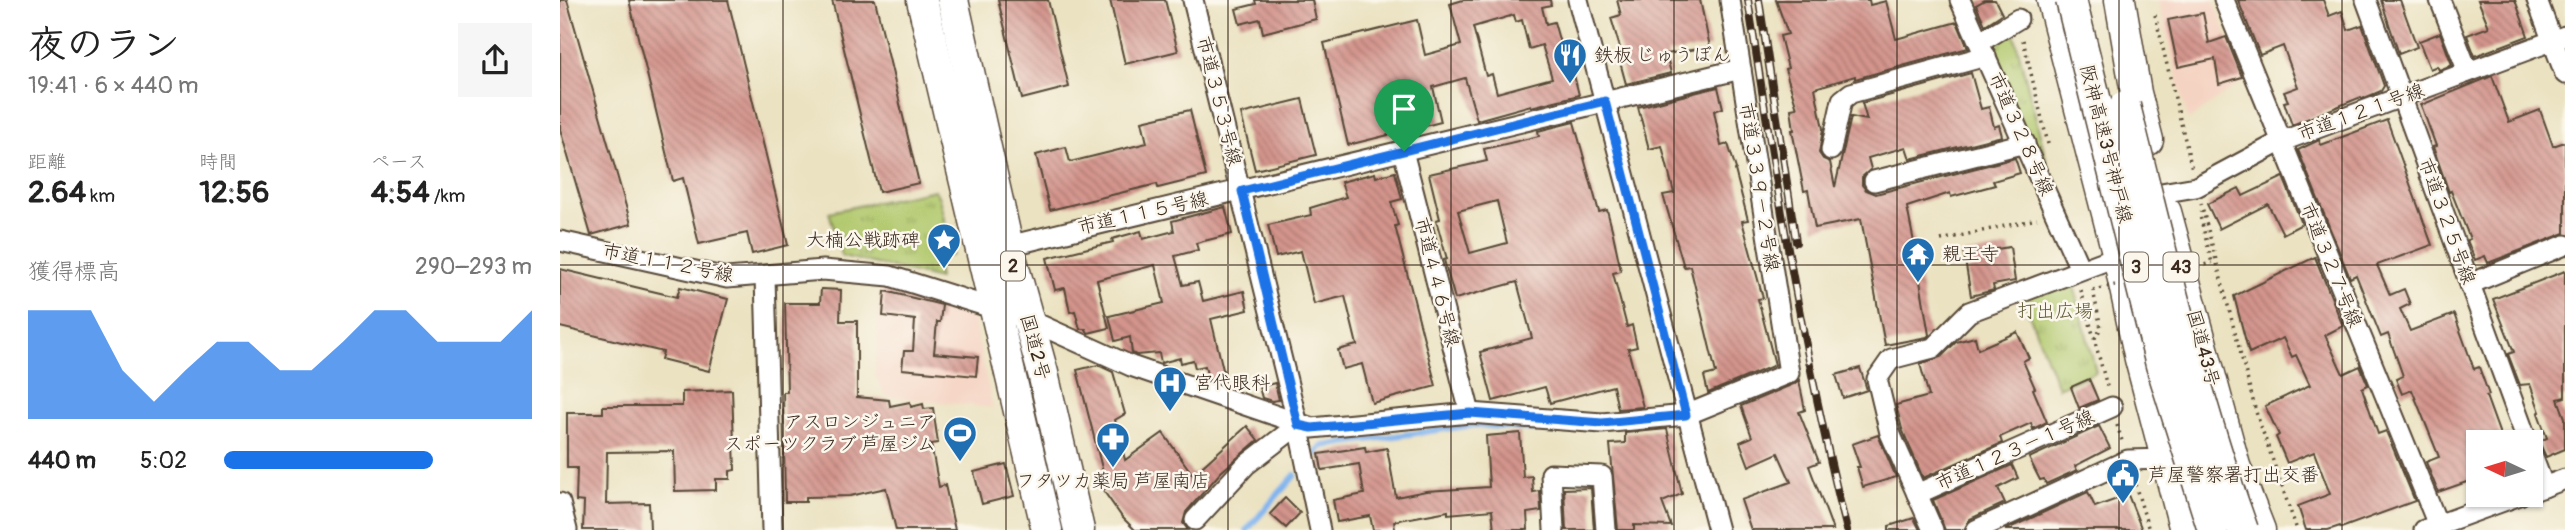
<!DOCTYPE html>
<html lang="ja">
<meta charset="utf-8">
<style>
:root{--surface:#fff;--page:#f6f6f6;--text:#222;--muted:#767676;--accent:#1a73e8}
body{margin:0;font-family:Pangolin,"Klee One",sans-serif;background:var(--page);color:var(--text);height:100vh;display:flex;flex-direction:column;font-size:26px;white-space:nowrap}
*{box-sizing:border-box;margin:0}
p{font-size:23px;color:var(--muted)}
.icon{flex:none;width:38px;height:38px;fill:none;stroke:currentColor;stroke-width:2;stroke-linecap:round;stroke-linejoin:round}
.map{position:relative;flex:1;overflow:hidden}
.drawer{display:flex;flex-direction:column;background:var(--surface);width:560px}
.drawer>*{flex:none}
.needle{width:46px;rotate:274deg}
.controls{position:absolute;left:1906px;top:430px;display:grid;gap:14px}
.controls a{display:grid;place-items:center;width:77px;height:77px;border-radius:0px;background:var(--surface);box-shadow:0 2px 5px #0004;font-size:35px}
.pin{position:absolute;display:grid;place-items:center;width:60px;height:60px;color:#fff;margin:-72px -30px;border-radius:50% 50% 50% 0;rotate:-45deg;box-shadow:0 0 7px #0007}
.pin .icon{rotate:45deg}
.round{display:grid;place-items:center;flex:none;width:74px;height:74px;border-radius:0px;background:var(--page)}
.headline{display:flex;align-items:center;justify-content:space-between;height:119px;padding:0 28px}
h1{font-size:38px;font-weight:700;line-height:52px}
.figures{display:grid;grid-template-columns:repeat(3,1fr);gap:10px;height:119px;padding:7px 28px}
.figures div{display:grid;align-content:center}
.figures b{font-size:30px;font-weight:700}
.figures small{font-size:19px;font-weight:400}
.figures p{font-size:19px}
.chart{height:196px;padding:14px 28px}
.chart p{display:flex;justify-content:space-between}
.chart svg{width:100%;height:126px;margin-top:7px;fill:var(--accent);opacity:.7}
ul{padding:0 28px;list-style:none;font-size:23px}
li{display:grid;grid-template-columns:112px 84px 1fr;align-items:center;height:52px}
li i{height:18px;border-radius:9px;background:var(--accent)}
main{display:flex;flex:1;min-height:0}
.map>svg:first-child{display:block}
.built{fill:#f5d3c2}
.park{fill:url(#park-tufts);stroke:#767a46;stroke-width:2}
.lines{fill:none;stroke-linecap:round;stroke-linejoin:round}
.stream{stroke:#80b4ee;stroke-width:6}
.building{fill:url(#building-back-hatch);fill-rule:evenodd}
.minor-casing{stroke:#554636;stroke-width:23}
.highway-casing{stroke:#554636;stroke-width:33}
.path{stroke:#554636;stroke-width:3.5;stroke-dasharray:2 5;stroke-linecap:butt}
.minor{stroke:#fff;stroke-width:19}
.highway{stroke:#fff;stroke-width:30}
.rail-casing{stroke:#3b2a1e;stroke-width:8}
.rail{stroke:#fbf7ec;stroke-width:5;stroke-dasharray:16;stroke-linecap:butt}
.highway-bridge-casing{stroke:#554636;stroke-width:33;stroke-linecap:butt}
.path-bridge{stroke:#554636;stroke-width:3.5;stroke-dasharray:2 5;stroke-linecap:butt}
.highway-bridge{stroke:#fff;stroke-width:30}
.route-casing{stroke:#fff;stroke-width:14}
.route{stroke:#1a73e8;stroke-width:9}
.grid{fill:none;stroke:#3b2a1e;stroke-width:2;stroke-opacity:0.55}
.labels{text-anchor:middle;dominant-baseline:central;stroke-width:5;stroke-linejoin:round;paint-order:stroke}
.shield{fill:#fbf7ec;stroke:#75685c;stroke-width:2}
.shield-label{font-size:18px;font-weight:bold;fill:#3b2a1e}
.poi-label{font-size:19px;fill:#3b2a1e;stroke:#fbf7ec;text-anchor:start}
.street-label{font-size:19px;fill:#3b2a1e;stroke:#fbf7ec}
.park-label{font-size:19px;fill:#5f5a36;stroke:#fbf7ec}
</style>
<main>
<section class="drawer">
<div class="headline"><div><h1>夜のラン</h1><p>19:41 · 6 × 440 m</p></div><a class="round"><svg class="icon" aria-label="share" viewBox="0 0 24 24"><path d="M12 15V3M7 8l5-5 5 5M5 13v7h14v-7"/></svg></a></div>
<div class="figures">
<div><p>距離</p><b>2.64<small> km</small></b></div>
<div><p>時間</p><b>12:56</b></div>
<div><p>ペース</p><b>4:54<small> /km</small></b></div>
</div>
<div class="chart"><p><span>獲得標高</span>290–293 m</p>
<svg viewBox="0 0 160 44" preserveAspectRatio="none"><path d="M0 44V6L10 6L20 6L30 27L40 38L50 27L60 17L70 17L80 27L90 27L100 17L110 6L120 6L130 17L140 17L150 17L160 6V44z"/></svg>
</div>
<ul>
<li><b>440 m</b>5:02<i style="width:68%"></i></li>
</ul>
</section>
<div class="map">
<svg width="2005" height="530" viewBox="0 0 2005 530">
<defs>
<pattern id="park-tufts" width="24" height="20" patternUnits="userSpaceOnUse" patternTransform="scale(1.75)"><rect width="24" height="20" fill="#b2c96e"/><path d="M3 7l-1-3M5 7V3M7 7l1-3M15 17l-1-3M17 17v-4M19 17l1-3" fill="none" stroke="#92a35a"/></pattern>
<pattern id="building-back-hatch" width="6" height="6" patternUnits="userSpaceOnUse" patternTransform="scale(1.75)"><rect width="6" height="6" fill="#d3948c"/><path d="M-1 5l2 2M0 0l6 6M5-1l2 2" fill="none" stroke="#ac7972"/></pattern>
</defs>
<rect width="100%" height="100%" fill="#fbf7ec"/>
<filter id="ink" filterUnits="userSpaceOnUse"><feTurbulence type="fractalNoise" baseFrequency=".0143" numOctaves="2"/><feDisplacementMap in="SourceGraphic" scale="14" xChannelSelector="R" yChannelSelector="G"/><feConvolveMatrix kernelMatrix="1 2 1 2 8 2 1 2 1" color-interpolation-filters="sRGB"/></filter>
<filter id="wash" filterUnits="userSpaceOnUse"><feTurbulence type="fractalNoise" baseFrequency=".00686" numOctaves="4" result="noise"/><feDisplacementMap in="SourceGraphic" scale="28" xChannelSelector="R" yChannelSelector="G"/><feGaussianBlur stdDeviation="1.57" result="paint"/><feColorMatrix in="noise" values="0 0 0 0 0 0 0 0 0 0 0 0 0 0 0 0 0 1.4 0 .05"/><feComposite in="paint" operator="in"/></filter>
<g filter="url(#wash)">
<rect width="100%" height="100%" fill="#ebe2c1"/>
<g class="built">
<polygon points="1598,0 1653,0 1685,80 1628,120"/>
<polygon points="320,286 408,309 413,319 433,408 326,396 315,376"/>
</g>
<g class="park">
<polygon points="1453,29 1490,174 1487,177 1426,47"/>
<polygon points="375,190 379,198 393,255 381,258 377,264 379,279 282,256 269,212"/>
<polygon points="1512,278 1536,372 1498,388 1462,296"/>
</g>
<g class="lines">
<g class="stream">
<polyline points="754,455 763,446 914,425 997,431"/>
<polyline points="687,530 735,475"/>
</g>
</g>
<g id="blocks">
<g class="building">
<polygon points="0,0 7,0 71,224 31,235 0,129"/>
<polygon points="69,0 168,0 228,245 192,254 187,233 139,244 123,178 113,181"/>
<polygon points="272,0 315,0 359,183 319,192"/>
<polygon points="438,0 488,0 509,87 462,99"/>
<polygon points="550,0 605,0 618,51 565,64"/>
<polygon points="695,0 752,0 756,19 703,33 700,19 680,24 676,9 696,4"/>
<path d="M903,0H990L991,5L982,7L986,24L994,22L1008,72L1013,71L1019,95L971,107V105L917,120L905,78L873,87L881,122L788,145L764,43L857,20L865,55L901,45L890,4ZM954,15L956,22L962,20L969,49L982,45L992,78L937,93L932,74L926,76L913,27Z"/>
<polygon points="1057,0 1140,0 1150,47 1106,54 1111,73 1066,84 1060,62 1064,61 1051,18 1061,15"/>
<polygon points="1216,0 1309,0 1310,5 1326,1 1336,39 1397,22 1408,48 1295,79 1295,76 1255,88 1263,129 1259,153 1263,159 1270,162 1275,187 1291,117 1307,120 1302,103 1411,73 1421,109 1429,107 1434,127 1439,125 1442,136 1350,159 1346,147 1308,158 1311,169 1302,177 1302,185 1306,190 1316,194 1455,158 1460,173 1433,181 1435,185 1391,197 1390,193 1347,207 1359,268 1358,269 1369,335 1367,337 1325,345 1301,219 1255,228 1248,190 1244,191 1232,130 1234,130 1231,109 1237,108 1225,69 1228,68 1220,36 1228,34"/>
<polygon points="1425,0 1435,0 1442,14 1425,25 1416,5"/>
<polygon points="1678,0 1763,0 1769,16 1782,11 1788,30 1802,25 1824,86 1821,91 1802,99 1801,97 1732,125 1724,102 1728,101 1724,92 1738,87 1723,46 1700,55"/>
<polygon points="1821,0 1840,0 1857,47 1839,54"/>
<polygon points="1918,0 1955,0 1968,36 1915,56 1907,35 1929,27"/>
<polygon points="1643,13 1649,43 1666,37 1682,77 1659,84 1655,59 1618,67 1608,20"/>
<polygon points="1880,33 1892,65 1879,70 1877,66 1870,69 1859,41"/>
<polygon points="1932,76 1949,122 1980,110 1993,146 2005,142 2005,233 1928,263 1925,256 1915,260 1907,240 1910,239 1891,191 1889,192 1873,147 1876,146 1861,105"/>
<polygon points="1158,87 1163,108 1154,111 1161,146 1168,144 1176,169 1175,170 1188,220 1182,221 1203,298 1198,299 1215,365 1148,393 1144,376 1156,373 1130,266 1124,267 1103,195 1114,193 1102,146 1089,149 1078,107"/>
<polygon points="742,99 756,155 695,170 681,114"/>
<polygon points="630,110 646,176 598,188 597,184 490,210 476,155 506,147 510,162 587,143 582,121"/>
<polygon points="1827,120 1872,245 1817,265 1830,295 1844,289 1850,304 1840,309 1850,331 1894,314 1914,369 1919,367 1929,395 1926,396 1943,443 1918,443 1918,478 1878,492 1866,462 1879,457 1852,390 1842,394 1836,379 1843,376 1828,334 1821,337 1796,275 1790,278 1738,150 1759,140 1761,145"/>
<path d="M1014,122L1039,212L1047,210L1052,229L1061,271L1053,273L1067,327L1072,325L1077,347L1068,349L1083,407L1058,409L1053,386L990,403L985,387L933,401L920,352L972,338L957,282L895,299L884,260L887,259L876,220L880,219L869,174L927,161L924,149L979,136L978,131ZM937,201L947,243L910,253L898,211Z"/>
<polygon points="835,172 842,199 831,202 838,225 835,226 876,386 812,403 802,364 783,369 778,350 797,345 785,296 754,304 741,251 716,257 708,225 751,215 750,208 786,197 781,182 815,173 816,177"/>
<polygon points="1723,177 1742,224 1723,234 1708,204 1659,229 1647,204 1679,188 1683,196"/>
<polygon points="665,207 672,234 636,243 638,250 615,256 623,285 638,282 643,301 684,291 688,310 651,319 665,378 652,381 648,379 645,366 635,368 633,360 621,363 620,358 601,363 599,353 576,355 572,353 570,337 555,341 549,316 604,303 595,265 537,280 549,328 528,333 526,329 520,329 515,311 510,312 505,288 495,290 487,258 553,242 552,239 581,231 583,239 614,231 612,221"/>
<polygon points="1450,247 1455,281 1433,285 1434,290 1411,296 1404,254"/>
<polygon points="1755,257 1783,326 1765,335 1783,374 1800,366 1808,385 1802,388 1818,434 1826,431 1855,501 1781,528 1780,526 1768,530 1746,530 1738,506 1770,494 1754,452 1727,463 1716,437 1719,435 1705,406 1750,385 1736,355 1732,357 1723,338 1689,353 1674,296"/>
<polygon points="0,269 117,297 120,287 168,299 149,371 101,359 103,352 0,327"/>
<polygon points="2005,271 2005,397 1998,399 2005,418 2005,449 1986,457 1980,444 1980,441 1987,438 1978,413 1980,412 1970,384 1960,385 1948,354 1954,352 1933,299"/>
<polygon points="261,289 281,290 280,321 297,321 297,397 329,400 330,406 350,402 351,407 363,404 364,409 373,408 378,443 371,444 379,487 385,485 395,530 336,530 326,488 290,496 246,497 246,502 225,502 223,392 227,392 225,303 260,303"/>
<polygon points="325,291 382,305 380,322 377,322 374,353 418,357 416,376 342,369 344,351 353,351 355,320 323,316"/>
<polygon points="1457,332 1469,358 1463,361 1475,388 1473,389 1487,422 1473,429 1471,423 1440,437 1442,443 1363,478 1342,429 1336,405 1369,396 1360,364 1381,357 1396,342 1415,337 1418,349"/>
<polygon points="538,365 553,372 565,414 555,420 565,460 603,433 633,475 687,426 698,440 661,472 626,512 623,523 628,530 575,530 562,517 543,490 548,487 541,478 544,476 517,370"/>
<polygon points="1300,368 1307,390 1283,398 1276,375"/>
<polygon points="1529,379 1538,400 1519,408 1511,387"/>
<polygon points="1239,380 1245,410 1239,412 1259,462 1249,466 1273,530 1191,530 1181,500 1231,482 1218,453 1189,466 1180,442 1192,437 1181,406 1234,384"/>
<polygon points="715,383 719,400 712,401 702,398 699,387"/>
<polygon points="172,390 175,470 170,471 170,479 156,479 156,490 115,491 114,451 47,452 46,504 89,503 90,530 23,530 24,502 16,501 17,468 7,468 7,413 43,413 43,406 122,406 122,392"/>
<polygon points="1539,426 1550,448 1515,466 1517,470 1486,484 1484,479 1480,480 1469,458"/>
<polygon points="1107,429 1122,494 1102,502 1111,526 1074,525 1074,530 1058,530 1050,444 1065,443 1065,433"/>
<polygon points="960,433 963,477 972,476 973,492 980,491 981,511 967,513 968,530 934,530 932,510 888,514 888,511 834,521 835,530 813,530 810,516 777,522 773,500 804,494 799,464 762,470 759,454 805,447 806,452 827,448 836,497 866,491 929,487 926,436"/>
<polygon points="1318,435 1336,477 1303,487 1297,467 1300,467 1292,444"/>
<polygon points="446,464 454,496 422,504 414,472"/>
<polygon points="1452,465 1458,478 1438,488 1445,503 1410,519 1404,530 1385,530 1373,500"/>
<polygon points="1031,488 1034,530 1006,530 1004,489"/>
<polygon points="1528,492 1535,507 1568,495 1582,530 1445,530"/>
<polygon points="725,498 740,513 726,528 710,514"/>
<polygon points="1354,518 1360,530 1329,530 1329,526"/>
</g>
</g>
</g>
<g filter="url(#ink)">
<use href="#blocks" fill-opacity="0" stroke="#554636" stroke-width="2"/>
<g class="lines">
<g class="minor-casing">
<g id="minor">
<polyline points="633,0 738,425 760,530"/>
<polyline points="1018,0 1158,530"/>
<polyline points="1400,0 1520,269"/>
<polyline points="1664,0 1880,530"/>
<polyline points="1806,0 1968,443"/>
<polyline points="1880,0 1908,72"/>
<polyline points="1977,0 2005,74"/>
<polyline points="1420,42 1458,19"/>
<polyline points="1271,150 1282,100 1291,93 1426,56"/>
<polyline points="843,151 910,413"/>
<polyline points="1314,181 1465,143"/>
<polyline points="1601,193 1636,187 1720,142 2005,36"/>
<polyline points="0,241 167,278 263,270 330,276 467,319 571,366 752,428 910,413 1042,423 1126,415 1229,373 1170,0"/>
<polyline points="448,246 1181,69"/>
<polyline points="205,277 212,530"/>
<polyline points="1910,284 2005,245"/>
<polyline points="1970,450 1984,487"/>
<polyline points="1973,491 2005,479"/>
<polyline points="1357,494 1552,407"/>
<polyline points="0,503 7,530"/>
<polyline points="635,520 686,465 738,425"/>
<polyline points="994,530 991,474 1042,476 1046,530"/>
<polyline points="1373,530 1330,433 1317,379 1331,359 1373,348 1409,312 1558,256"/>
<polyline points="1416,530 1568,460 1606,459"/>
<polyline points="1864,530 1960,495"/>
</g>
</g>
<g class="highway-casing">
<g id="highway">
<polyline points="362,0 487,530"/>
<polyline points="393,0 448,246 483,373 519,530"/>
<polyline points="1492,0 1558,256 1580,359 1625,530"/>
<polyline points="1560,0 1576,93 1588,140"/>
<polyline points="1606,212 1675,466 1700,530"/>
</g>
</g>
<g class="path">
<polyline points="1595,15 1632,169"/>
<polyline points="1463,40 1489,148"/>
<polyline points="1641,203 1696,412 1737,530"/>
<polyline points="1641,211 1640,216 1652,263"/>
<polyline points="1381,240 1477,219"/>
<polyline points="1521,290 1548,390"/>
<polyline points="1533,290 1541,328 1535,338"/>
<polyline points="1557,425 1563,444"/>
<polyline points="1573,478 1589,530"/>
</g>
<use href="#minor" class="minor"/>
<use href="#highway" class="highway"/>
<g class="rail-casing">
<g id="rail">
<path d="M1188,0C1215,178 1243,355 1287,530"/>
<polyline points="1199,0 1236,242"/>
</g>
</g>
<use href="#rail" class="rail"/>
<g class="highway-bridge-casing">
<g id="highway-bridge">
<polyline points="1511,0 1601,365 1653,530"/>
<path d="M1565,106C1601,248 1633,392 1683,530"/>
</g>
</g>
<g class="path-bridge">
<polyline points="1631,268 1652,263"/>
<polyline points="1533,290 1555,285"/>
</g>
<use href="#highway-bridge" class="highway-bridge"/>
</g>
</g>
<g class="lines" filter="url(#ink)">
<g class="route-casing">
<polygon id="route" points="1045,101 1126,415 1042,423 910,413 752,428 738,425 682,191"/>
</g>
<use href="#route" class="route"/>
</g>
<path class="grid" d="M223,0V530M446,0V530M668,0V530M891,0V530M1114,0V530M1337,0V530M1559,0V530M1782,0V530M0,265H2005"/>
<defs>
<g id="restaurant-pin" transform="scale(1.75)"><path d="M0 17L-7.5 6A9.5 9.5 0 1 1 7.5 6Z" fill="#1f6fb2" stroke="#fbf7ec"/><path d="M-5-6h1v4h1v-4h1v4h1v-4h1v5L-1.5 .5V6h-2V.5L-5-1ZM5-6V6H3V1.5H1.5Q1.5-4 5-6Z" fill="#fff"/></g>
<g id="sight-pin" transform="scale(1.75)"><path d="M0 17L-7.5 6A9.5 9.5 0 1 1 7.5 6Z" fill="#1f6fb2" stroke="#fbf7ec"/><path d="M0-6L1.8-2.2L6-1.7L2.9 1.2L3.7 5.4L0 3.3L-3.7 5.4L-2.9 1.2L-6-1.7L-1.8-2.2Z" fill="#fff"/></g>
<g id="temple-pin" transform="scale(1.75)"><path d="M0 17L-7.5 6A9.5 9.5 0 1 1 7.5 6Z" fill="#1f6fb2" stroke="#fbf7ec"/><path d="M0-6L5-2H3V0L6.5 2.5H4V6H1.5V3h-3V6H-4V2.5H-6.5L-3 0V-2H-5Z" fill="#fff"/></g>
<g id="hospital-pin" transform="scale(1.75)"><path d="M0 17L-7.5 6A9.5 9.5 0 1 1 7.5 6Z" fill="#1f6fb2" stroke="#fbf7ec"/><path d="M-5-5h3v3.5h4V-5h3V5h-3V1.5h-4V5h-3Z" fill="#fff"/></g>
<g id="stadium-pin" transform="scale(1.75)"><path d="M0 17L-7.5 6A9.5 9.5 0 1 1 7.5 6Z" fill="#1f6fb2" stroke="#fbf7ec"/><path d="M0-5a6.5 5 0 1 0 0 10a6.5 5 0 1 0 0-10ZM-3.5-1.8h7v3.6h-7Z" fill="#fff"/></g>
<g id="pharmacy-pin" transform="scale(1.75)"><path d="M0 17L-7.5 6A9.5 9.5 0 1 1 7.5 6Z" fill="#1f6fb2" stroke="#fbf7ec"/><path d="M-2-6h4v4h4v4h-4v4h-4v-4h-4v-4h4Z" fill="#fff"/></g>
<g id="civic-pin" transform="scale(1.75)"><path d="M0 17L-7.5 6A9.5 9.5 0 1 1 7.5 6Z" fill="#1f6fb2" stroke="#fbf7ec"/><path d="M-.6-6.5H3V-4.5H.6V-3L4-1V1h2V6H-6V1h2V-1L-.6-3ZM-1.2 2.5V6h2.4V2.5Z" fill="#fff"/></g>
</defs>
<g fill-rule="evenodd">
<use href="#restaurant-pin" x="1010" y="55"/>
<use href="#sight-pin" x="384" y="240"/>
<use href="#temple-pin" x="1358" y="254"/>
<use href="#hospital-pin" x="610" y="383"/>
<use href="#stadium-pin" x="400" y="433"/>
<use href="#pharmacy-pin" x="553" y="439"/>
<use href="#civic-pin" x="1563" y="475"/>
</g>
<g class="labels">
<g class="shield">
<rect x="441" y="251.5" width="24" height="29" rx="5"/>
<rect x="1564" y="252.5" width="24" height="29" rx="5"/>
<rect x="1603.5" y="252.5" width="35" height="29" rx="5"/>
</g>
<g class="shield-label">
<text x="453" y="266">2</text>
<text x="1576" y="267">3</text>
<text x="1621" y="267">43</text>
</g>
<g class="poi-label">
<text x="1034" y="55">鉄板 じゅうぼん</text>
<text x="360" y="240" text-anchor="end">大楠公戦跡碑</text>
<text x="1382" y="254">親王寺</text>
<text x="634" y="383">宮代眼科</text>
<text x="376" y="422" text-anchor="end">アスロンジュニア<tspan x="376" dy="22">スポーツクラブ 芦屋ジム</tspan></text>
<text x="1588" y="475">芦屋警察署打出交番</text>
<text x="553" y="481" text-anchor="middle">フタツカ薬局 芦屋南店</text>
</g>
<g class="street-label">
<text transform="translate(659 101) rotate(76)">市道３５３号線</text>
<text transform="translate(1801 112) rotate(-20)">市道１２１号線</text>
<text transform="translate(1461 134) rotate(66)">市道３２８号線</text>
<text transform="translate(1546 144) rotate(76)">阪神高速3号神戸線</text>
<text transform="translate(1199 187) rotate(81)">市道３３９－２号線</text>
<text transform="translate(583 213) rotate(-13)">市道１１５号線</text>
<text transform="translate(1887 221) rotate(70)">市道３２５号線</text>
<text transform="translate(108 263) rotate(11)">市道１１２号線</text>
<text transform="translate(1771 265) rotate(68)">市道３２７号線</text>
<text transform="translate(877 282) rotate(76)">市道４４６号線</text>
<text transform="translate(475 347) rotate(75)">国道2号</text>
<text transform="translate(1643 348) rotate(75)">国道43号</text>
<text transform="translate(1455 450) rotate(-24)">市道１２３－１号線</text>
</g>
<g class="park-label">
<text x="1495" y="311">打出広場</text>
</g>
</g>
</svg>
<div class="controls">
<a><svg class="needle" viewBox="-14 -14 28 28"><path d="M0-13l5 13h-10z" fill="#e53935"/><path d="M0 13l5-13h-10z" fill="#767676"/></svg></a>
</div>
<div class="pin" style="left:844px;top:151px;background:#1e9e55"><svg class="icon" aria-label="arrive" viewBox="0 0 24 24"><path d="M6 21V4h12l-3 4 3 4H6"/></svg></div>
</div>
</main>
